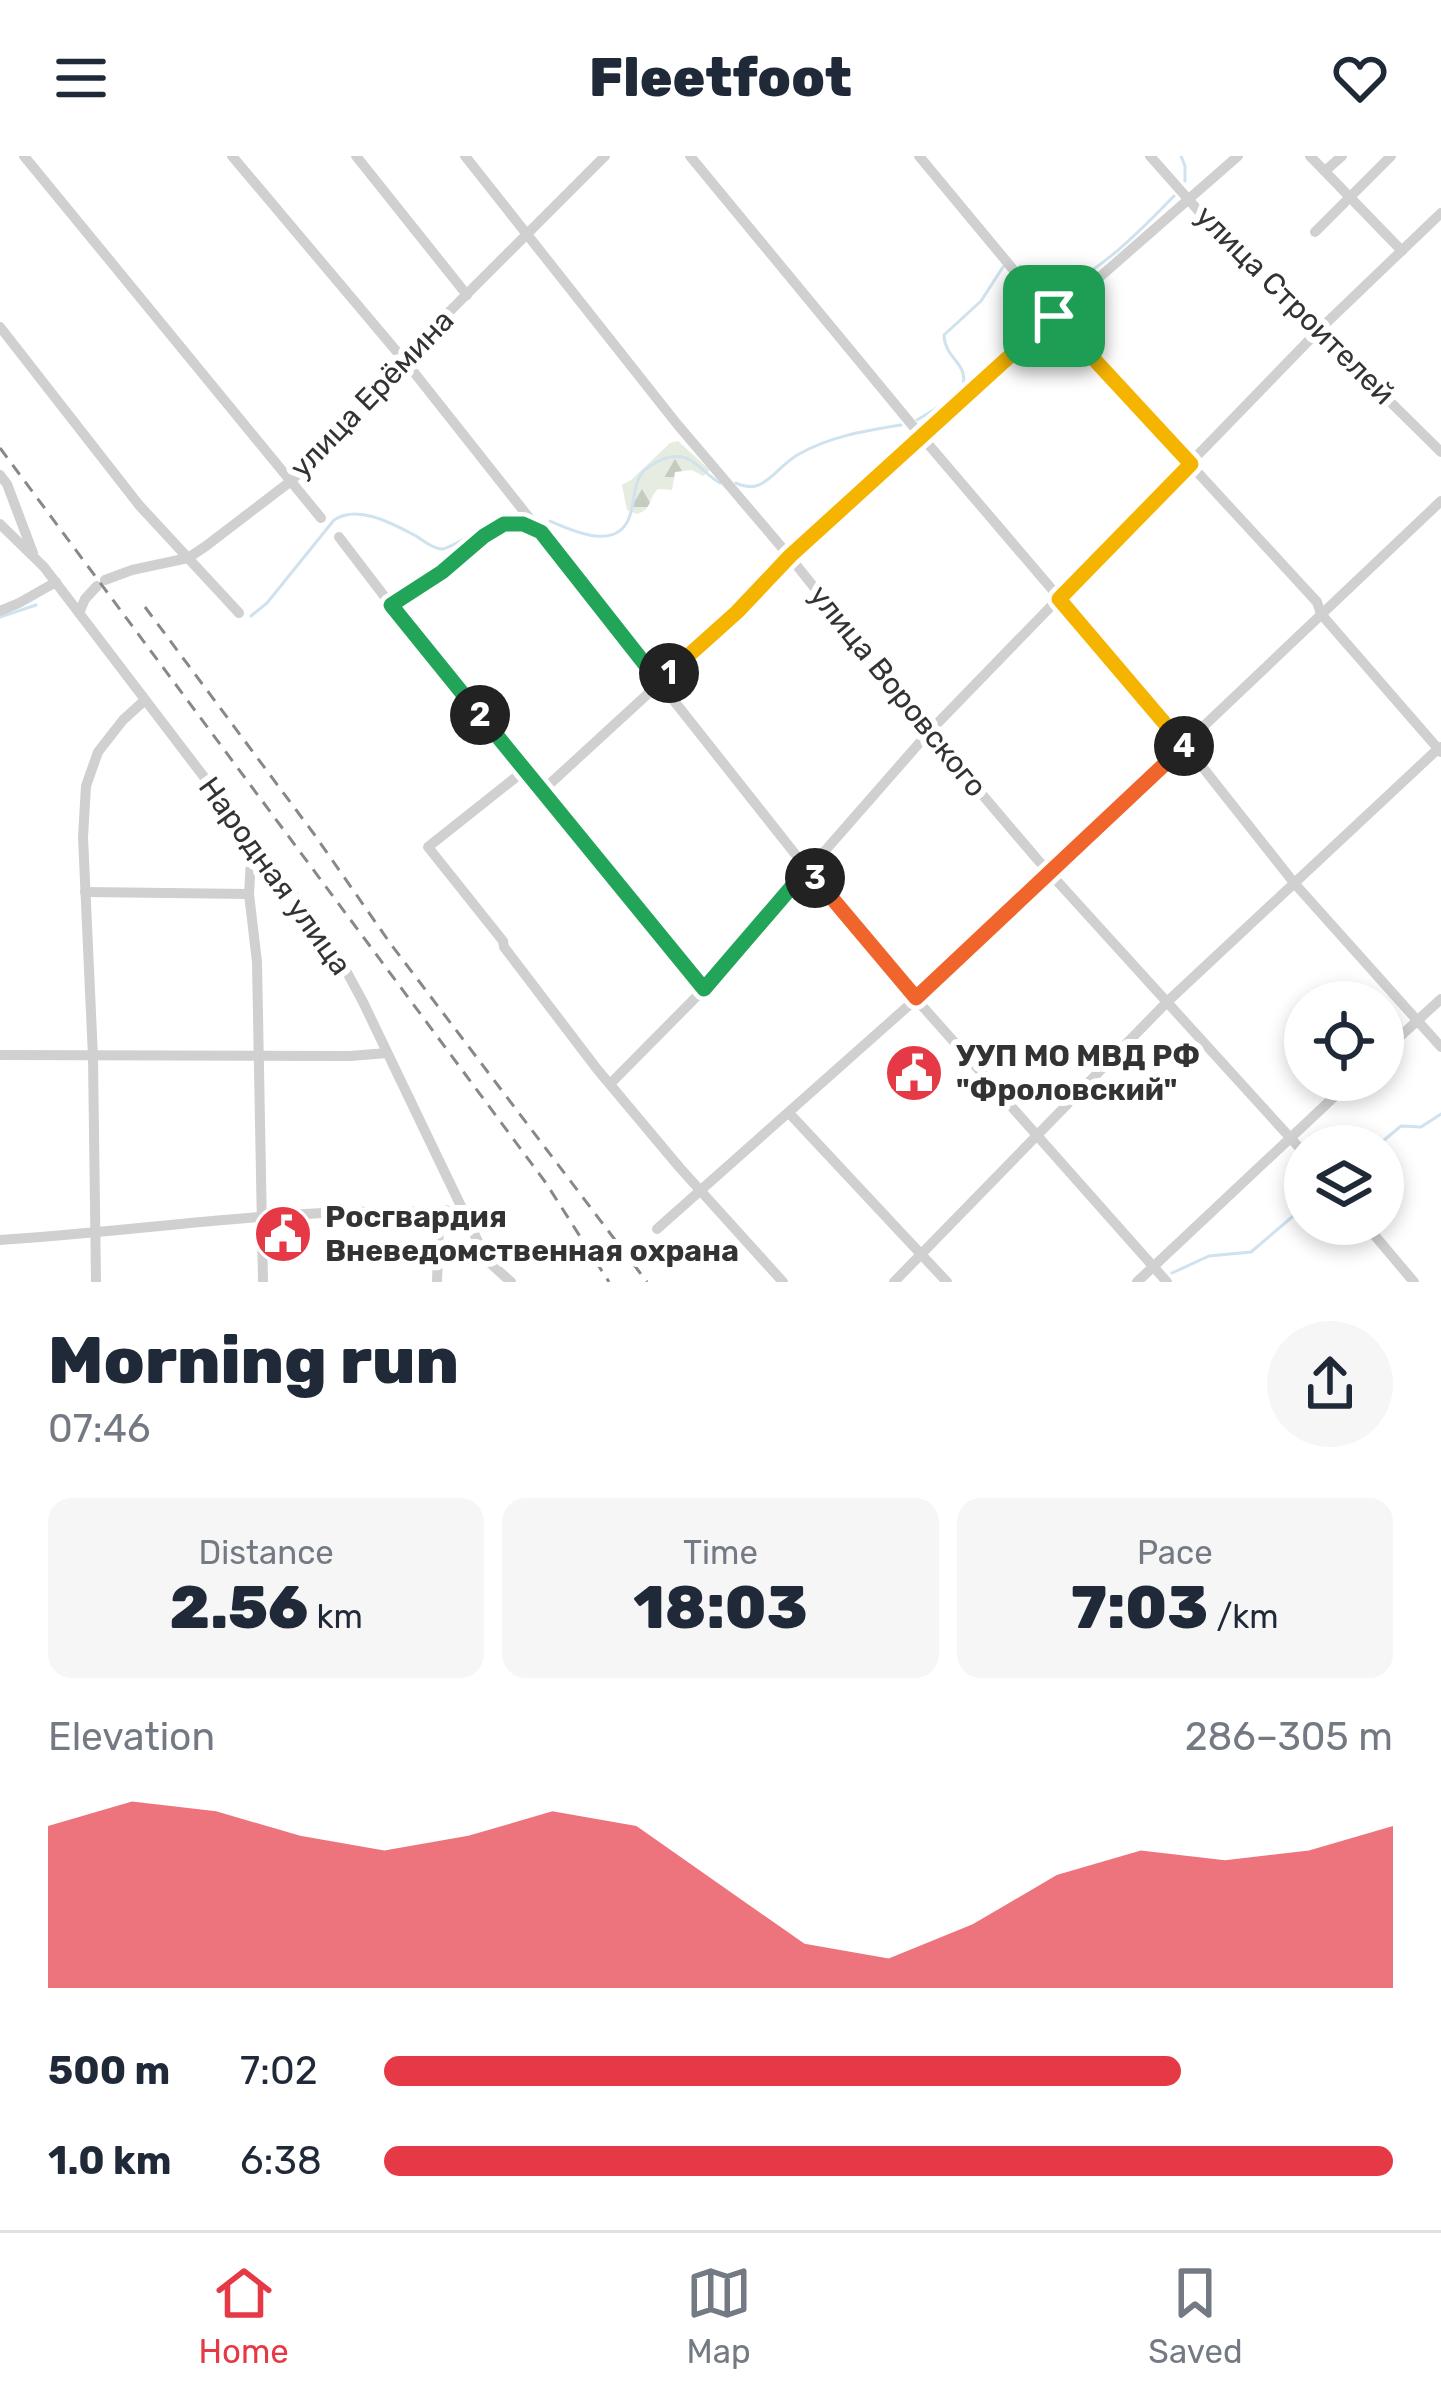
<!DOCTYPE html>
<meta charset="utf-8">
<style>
:root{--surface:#fff;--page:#f6f6f7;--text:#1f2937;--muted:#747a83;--line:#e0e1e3;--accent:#e63946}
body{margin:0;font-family:Rubik,sans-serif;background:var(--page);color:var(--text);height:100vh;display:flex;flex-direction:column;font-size:45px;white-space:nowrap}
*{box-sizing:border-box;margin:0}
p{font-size:39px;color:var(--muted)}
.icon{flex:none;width:66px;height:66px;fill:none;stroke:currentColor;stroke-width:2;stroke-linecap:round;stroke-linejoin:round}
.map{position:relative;height:1126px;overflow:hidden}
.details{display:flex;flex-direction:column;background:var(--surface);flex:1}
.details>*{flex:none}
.fabs{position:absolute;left:1284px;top:825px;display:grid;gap:24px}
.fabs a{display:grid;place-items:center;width:120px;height:120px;border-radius:50%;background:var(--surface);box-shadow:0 6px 18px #0003;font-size:60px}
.pin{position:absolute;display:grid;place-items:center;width:102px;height:102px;color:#fff;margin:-51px;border-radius:24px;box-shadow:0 6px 18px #0006}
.km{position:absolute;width:60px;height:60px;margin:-30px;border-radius:50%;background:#222;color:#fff;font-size:33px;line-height:60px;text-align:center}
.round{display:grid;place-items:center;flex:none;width:126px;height:126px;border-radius:63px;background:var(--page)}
.head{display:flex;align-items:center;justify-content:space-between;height:204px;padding:0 48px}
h1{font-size:66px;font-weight:800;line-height:90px}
.figures{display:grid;grid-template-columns:repeat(3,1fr);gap:18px;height:204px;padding:12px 48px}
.figures div{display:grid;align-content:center;border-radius:24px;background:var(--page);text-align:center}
.figures b{font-size:60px;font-weight:800}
.figures small{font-size:33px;font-weight:400}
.figures p{font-size:33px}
.chart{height:336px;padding:24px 48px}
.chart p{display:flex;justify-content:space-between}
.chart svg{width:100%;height:216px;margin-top:12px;fill:var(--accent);opacity:.7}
ul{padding:0 48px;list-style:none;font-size:39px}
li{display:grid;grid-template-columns:192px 144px 1fr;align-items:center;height:90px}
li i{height:30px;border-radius:15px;background:var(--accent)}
header{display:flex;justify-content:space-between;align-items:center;height:156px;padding:0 48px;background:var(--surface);font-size:54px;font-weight:800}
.menu{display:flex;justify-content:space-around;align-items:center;height:168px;border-top:3px solid var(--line);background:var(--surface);font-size:33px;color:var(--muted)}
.menu a{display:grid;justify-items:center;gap:6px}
.menu .selected{color:var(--accent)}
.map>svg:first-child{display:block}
.forest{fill:url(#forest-firs)}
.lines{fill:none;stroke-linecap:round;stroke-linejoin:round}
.stream{stroke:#cfe2ee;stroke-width:3}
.minor{stroke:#d0d0d0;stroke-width:10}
.rail{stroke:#888;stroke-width:3;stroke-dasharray:12 9;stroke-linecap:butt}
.split-1-casing{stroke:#fff;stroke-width:24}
.split-2-casing{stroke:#fff;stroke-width:24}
.split-3-casing{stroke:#fff;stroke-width:24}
.split-4-casing{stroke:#fff;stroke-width:24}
.split-5-casing{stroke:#fff;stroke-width:24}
.split-1{stroke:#f5b400;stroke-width:15}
.split-2{stroke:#22a559;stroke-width:15}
.split-3{stroke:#22a559;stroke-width:15}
.split-4{stroke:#f0652b;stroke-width:15}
.split-5{stroke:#f5b400;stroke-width:15}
.labels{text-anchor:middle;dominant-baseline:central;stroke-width:12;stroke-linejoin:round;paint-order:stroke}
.street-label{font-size:30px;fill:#333;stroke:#fff}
.poi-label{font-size:30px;font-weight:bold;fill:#333;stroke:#fff;text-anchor:start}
</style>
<header><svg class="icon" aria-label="menu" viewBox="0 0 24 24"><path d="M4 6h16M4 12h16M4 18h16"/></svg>Fleetfoot<svg class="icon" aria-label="heart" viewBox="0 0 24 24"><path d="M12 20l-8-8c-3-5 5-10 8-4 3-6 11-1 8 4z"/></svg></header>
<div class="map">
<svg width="1441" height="1126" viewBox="0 0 1441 1126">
<defs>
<pattern id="forest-firs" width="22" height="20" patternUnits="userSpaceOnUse" patternTransform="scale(3)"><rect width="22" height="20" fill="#e6ecdf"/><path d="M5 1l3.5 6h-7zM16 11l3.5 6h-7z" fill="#c6cbc0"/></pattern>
</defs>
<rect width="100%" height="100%" fill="#fff"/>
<path class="forest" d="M678,285L710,314L703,320L692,314L675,316L672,334L658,333C648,342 653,353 637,358L627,354L622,329L631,324L670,287Z"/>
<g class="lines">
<g class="stream">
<polyline points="1181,0 1185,10 1185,25"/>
<path d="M1020,110C1030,116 1042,126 1053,128C1087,133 1151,63 1174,40"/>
<path d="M917,264L960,238C974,207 945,206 944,179L981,145L1003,111"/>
<path d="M736,327C764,341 775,311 799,298C831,280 865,275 901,269"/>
<path d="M550,365C575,376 621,397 631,356C638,329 631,317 663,303C671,300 682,299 690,304C701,310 709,321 720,327"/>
<path d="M251,460L267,447L334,364C358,348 393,368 416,380C423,384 433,393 442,393C451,393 494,364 512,360"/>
<polyline points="0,461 36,449"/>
<polyline points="1377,990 1401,970 1421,971 1441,958"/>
<polyline points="1172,1117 1209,1100 1251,1096 1305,1050"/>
</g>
<g class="minor">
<polyline points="24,0 321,362"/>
<polyline points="232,0 409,210 807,713 916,843 1167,1126"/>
<polyline points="356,0 467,139"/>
<polyline points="465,0 677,268 790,401 929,576 1037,703 1305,998"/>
<polyline points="690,0 922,281 1185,589 1295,728 1441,891"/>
<polyline points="919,0 1036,141 1317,446 1321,458 1441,596"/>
<polyline points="1150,0 1211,69 1441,296"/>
<polyline points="1310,0 1402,95"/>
<polyline points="1325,15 1342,0"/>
<polyline points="1315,76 1391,0"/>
<polyline points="0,171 139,349 239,457"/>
<polyline points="0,319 7,328 33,397"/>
<polyline points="0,368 44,411 313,764 342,807 363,846 482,1094 490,1107 511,1126"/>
<polyline points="339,381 391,449 704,833"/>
<polyline points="105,424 132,414 188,402 206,390 291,325 395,220 419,186 605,0"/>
<polyline points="391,449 442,416 493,373 513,367 539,375"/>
<polyline points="0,455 19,447 56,426"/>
<polyline points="79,457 85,443 97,430"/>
<polyline points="525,614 428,691 503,785 504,791 597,913 680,1012 783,1126"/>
<polyline points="542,635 737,456 790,401 1054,161 1238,0"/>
<polyline points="252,687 249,738 257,806 263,1126"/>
<polyline points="85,736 249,738"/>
<polyline points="1383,896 1441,843"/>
<polyline points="0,899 350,900 387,897"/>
<polyline points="610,928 704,833 929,576 1319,174 1441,57"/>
<polyline points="789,957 947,1126"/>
<polyline points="1365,1068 1414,1126"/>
<polyline points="657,1073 916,843 1441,345"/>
<path d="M0,1084C147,1075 296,1049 444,1057"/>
<polyline points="96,1126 93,901 83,681 86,630 98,596 123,564 145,544"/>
<polyline points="437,1126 439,1070 446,1054"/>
<polyline points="894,1126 1167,846 1440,591"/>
<polyline points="1137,1126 1352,924"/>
</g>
<g class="rail">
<polyline points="0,292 546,1027 609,1126"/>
<polyline points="145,451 314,678 390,787 647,1126"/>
</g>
</g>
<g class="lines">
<g class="split-1-casing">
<polyline id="split-1" points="669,517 737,456 790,400 1054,160"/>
</g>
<g class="split-2-casing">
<polyline id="split-2" points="480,559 391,449 442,416 484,380 504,368 523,368 541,376 659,526 669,517"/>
</g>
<g class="split-3-casing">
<polyline id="split-3" points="480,559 704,833 807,713 815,722"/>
</g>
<g class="split-4-casing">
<polyline id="split-4" points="815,722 916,842 1184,590"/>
</g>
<g class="split-5-casing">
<polyline id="split-5" points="1054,160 1191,308 1059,443 1184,590"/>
</g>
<use href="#split-1" class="split-1"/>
<use href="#split-2" class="split-2"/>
<use href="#split-3" class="split-3"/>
<use href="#split-4" class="split-4"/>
<use href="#split-5" class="split-5"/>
</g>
<defs>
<g id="civic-disc" transform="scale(3)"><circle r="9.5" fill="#e63946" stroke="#fff"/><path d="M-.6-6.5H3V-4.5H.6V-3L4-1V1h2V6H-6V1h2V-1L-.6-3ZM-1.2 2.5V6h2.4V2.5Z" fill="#fff"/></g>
</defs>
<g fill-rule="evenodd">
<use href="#civic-disc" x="914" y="917"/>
<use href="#civic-disc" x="283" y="1078"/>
</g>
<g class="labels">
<g class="street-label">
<text transform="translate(1295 149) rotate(45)">улица Строителей</text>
<text transform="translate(372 238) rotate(-46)">улица Ерёмина</text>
<text transform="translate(898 535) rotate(51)">улица Воровского</text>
<text transform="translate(275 720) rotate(54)">Народная улица</text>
</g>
<g class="poi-label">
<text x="956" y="900">УУП МО МВД РФ<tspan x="956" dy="34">"Фроловский"</tspan></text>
<text x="325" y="1061">Росгвардия<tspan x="325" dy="34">Вневедомственная охрана</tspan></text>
</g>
</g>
</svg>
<div class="fabs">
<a><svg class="icon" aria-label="locate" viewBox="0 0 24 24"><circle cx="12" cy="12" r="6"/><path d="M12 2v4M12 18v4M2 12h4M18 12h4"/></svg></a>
<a><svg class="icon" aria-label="layers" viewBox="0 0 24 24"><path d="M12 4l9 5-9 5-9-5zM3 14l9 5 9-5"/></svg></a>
</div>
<div class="pin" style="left:1054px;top:160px;background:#1e9e55"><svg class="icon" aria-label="arrive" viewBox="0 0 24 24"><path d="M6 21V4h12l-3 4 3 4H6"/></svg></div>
<b class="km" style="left:669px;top:517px">1</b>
<b class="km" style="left:480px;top:559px">2</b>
<b class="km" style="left:815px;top:722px">3</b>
<b class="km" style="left:1184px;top:590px">4</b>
</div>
<section class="details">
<div class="head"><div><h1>Morning run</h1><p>07:46</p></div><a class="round"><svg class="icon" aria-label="share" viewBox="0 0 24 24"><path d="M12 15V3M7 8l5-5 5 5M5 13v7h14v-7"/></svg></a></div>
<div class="figures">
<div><p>Distance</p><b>2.56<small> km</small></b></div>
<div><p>Time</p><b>18:03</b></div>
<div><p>Pace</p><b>7:03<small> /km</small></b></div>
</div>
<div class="chart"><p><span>Elevation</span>286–305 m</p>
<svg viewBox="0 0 160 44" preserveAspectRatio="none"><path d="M0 44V11L10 6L20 8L30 13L40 16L50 13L60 8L70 11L80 23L90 35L100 38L110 31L120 21L130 16L140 18L150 16L160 11V44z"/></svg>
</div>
<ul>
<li><b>500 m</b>7:02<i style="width:79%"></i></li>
<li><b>1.0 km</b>6:38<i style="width:100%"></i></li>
</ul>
</section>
<nav class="menu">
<a class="selected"><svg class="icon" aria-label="home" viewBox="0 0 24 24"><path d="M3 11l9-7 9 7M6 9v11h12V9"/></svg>Home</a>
<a><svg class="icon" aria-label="map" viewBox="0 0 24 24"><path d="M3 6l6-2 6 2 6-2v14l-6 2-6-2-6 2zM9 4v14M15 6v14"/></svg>Map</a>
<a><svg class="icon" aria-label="saved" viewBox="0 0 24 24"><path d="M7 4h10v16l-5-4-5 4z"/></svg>Saved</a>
</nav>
